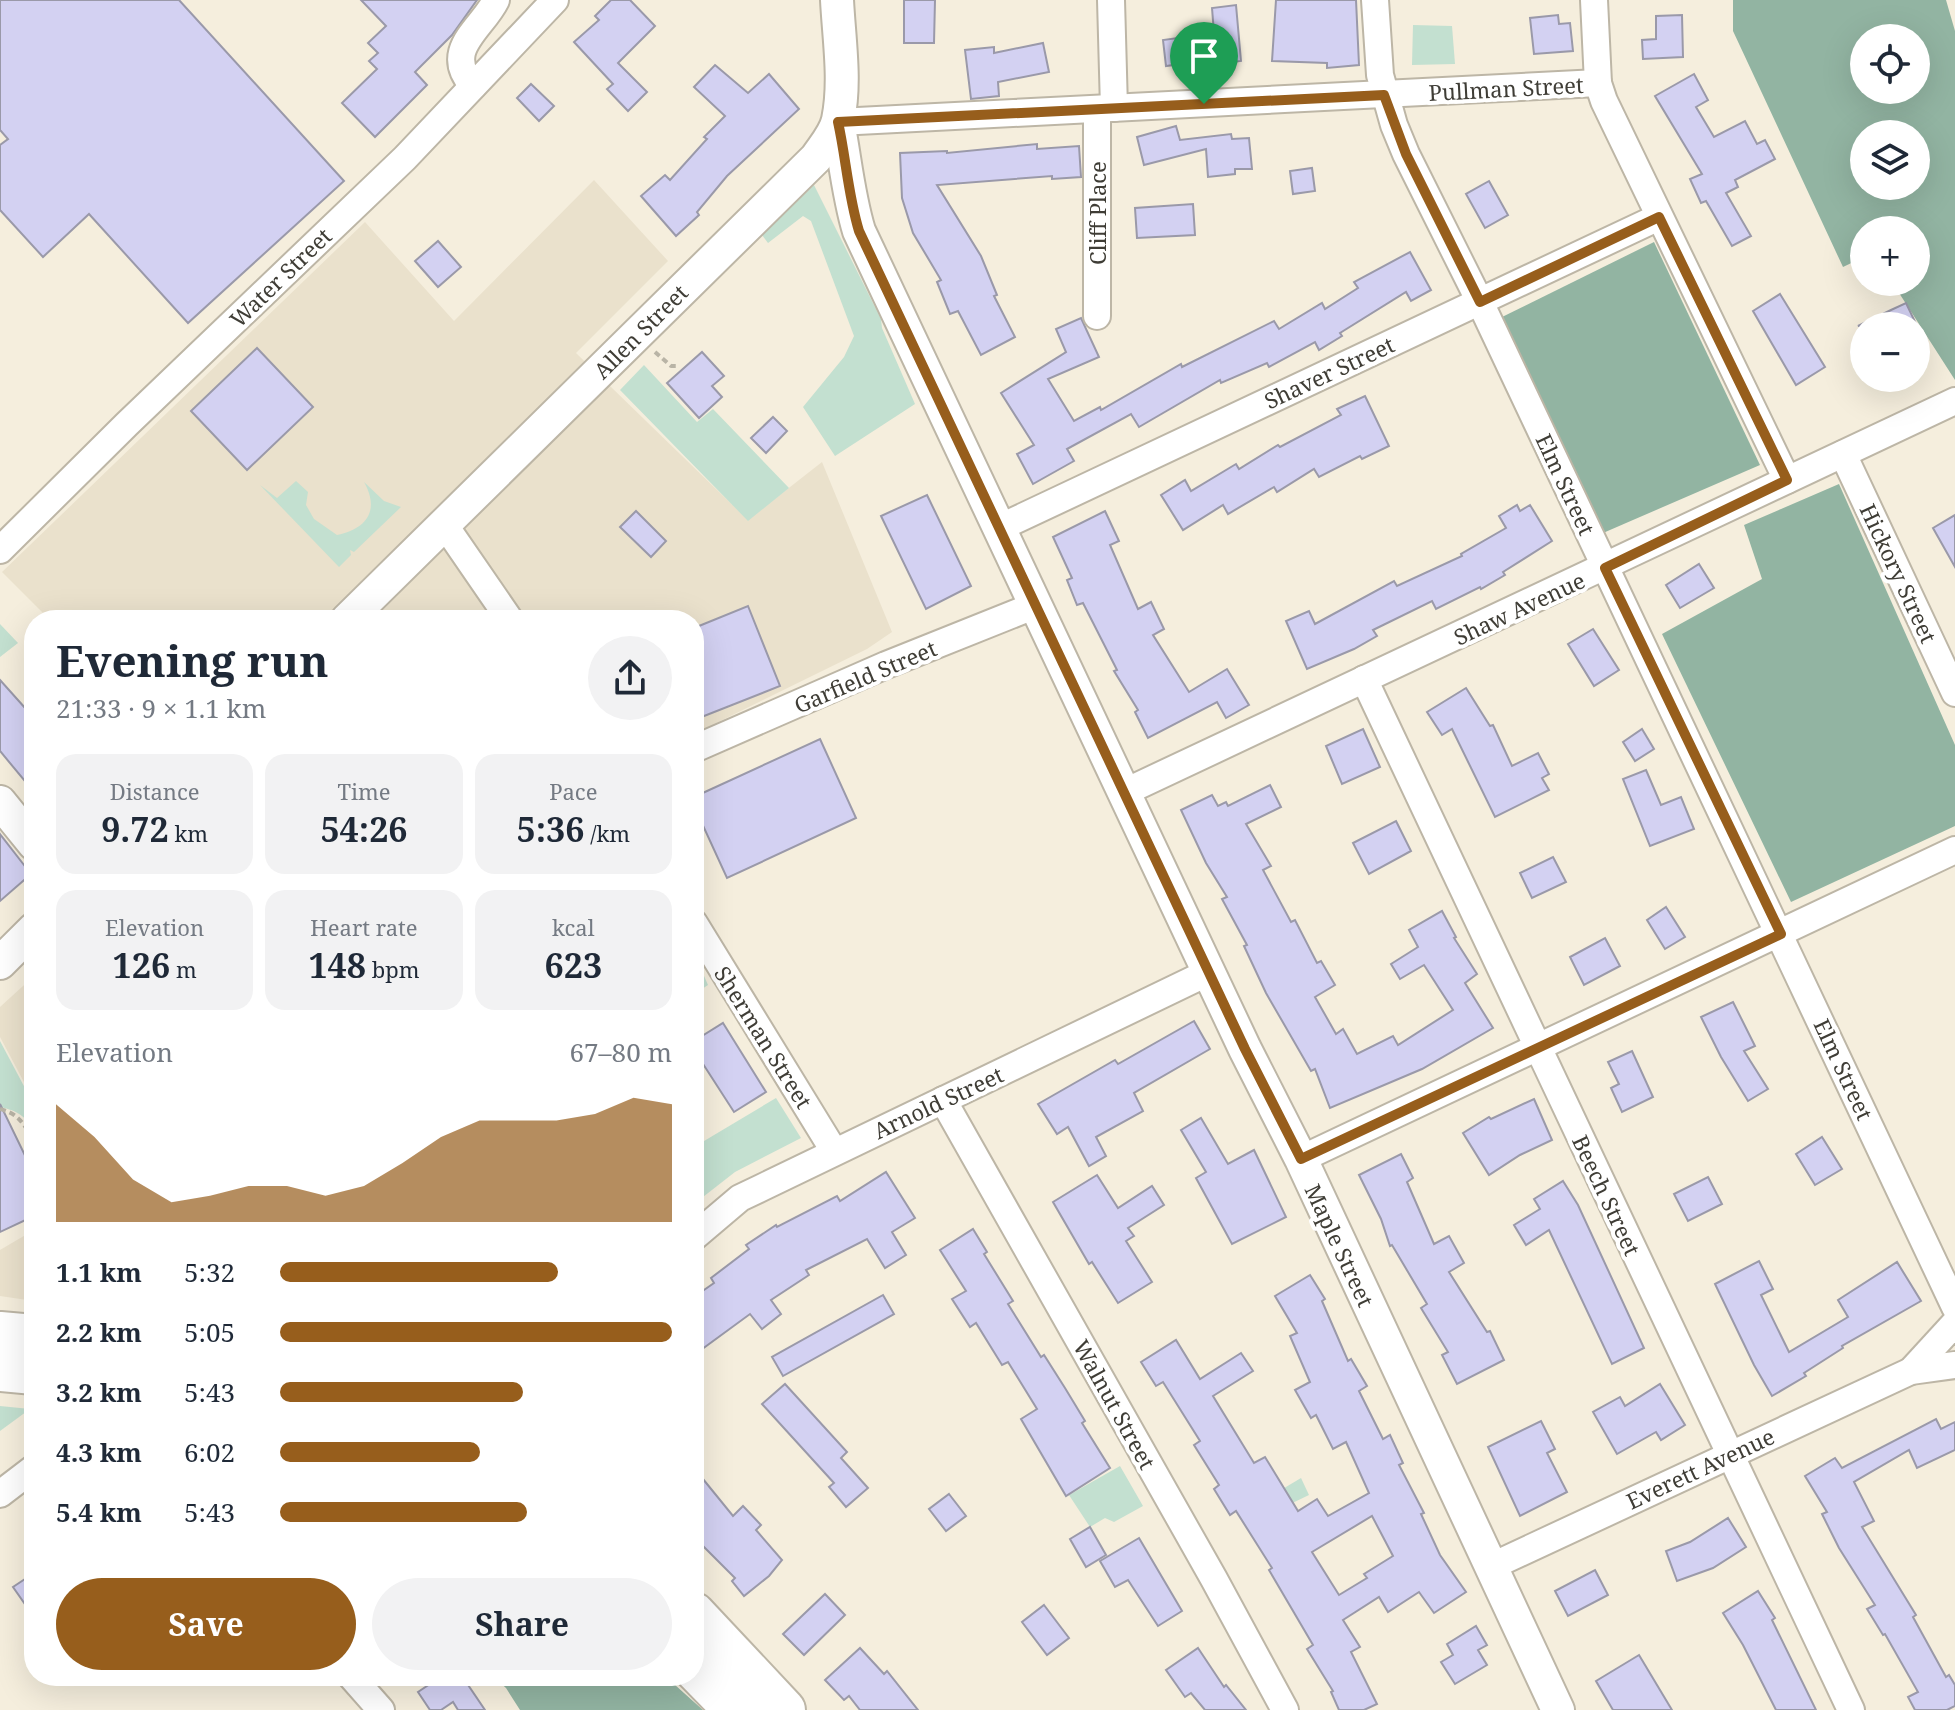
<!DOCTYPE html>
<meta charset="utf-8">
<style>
:root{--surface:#fff;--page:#f2f2f3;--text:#1f2937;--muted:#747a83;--accent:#975e1c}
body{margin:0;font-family:"Noto Serif",serif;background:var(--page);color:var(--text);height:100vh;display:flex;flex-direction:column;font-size:30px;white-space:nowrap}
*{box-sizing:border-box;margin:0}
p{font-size:26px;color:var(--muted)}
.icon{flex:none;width:44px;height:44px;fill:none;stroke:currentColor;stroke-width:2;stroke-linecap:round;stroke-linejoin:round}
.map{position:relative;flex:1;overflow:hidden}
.panel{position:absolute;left:24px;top:610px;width:680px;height:1076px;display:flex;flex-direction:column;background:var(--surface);border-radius:32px;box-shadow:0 8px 32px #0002}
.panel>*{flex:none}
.buttons{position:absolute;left:1850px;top:24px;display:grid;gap:16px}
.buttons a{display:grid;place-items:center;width:80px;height:80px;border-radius:50%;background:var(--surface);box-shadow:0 8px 32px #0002;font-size:40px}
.pin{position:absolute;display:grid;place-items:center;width:68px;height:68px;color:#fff;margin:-82px -34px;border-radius:50% 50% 50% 0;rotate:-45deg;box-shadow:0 0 8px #0007}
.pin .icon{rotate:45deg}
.round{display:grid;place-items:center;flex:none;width:84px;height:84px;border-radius:42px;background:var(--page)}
.head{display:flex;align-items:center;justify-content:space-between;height:136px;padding:0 32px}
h1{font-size:44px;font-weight:700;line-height:60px}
.figures{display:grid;grid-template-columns:repeat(3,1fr);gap:12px;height:136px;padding:8px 32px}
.figures div{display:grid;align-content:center;border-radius:20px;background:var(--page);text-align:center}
.figures b{font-size:34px;font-weight:700}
.figures small{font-size:22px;font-weight:400}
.figures p{font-size:22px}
.chart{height:224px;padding:16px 32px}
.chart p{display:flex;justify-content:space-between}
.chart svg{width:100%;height:144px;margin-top:8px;fill:var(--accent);opacity:.7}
.cta{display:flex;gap:16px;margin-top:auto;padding:16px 32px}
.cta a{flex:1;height:92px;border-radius:48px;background:var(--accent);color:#fff;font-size:32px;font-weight:700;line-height:92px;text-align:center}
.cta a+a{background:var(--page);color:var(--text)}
ul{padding:0 32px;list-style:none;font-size:26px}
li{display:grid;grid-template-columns:128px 96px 1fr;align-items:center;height:60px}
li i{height:20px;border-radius:10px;background:var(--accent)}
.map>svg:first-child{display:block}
.medical{fill:#eae1cc}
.green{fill:#c3e0d0}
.forest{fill:#92b4a2;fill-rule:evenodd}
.building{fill:#d3d1f2;stroke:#9a99a9;stroke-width:2;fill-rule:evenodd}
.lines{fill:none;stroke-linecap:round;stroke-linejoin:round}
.minor-casing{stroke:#bdb6a6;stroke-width:30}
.tertiary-casing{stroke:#bdb6a6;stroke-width:36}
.trunk-casing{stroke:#bdb6a6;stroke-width:46}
.path{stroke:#b9b4a6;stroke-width:4;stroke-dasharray:6 4;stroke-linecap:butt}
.minor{stroke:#fff;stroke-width:26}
.tertiary{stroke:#fff;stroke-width:32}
.trunk{stroke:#fff;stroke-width:42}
.route-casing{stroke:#fff;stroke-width:16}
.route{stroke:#975e1c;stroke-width:10}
.labels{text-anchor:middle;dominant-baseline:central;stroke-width:8;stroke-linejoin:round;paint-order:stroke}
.street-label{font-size:22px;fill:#3f3d36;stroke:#fff}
</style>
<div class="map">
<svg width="1955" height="1710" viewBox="0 0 1955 1710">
<rect width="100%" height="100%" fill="#f5eedd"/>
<g class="medical">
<polygon points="594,180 668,261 576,353 748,520 822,462 892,632 867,649 694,734 694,620 50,620 2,572 365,222 454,321"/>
<polygon points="34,976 34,1101 0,1037 0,1007"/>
<polygon points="34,1230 34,1301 0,1296 0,1250"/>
</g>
<g class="green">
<polygon points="1413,25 1452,26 1455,64 1412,65"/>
<polygon points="814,185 881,319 882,328 915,404 835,456 803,407 844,357 854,336 811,221 803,216 768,243 762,235"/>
<polygon points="644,365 697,422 713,409 789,488 748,521 620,390"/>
<path d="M296,481L308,492L306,505L314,519L337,535C367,529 380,510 364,482L384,501L401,507L354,552L350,550L351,555L339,567L260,485L277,498Z"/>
<polygon points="0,624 18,643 0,657"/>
<polygon points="696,967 701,969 708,985 696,993 694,993"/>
<path d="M0,1041L34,1105V1132C26,1116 18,1111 0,1107Z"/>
<polygon points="776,1098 801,1138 735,1172 694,1204 694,1147"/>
<polygon points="0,1406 30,1409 0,1431"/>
<polygon points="1120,1466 1143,1506 1114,1522 1105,1518 1090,1527 1069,1495"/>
<polygon points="1301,1478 1309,1495 1282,1508 1261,1502"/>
</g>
<g class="forest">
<path d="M1733,0H1946L1955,31V380L1892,282H1916V230H1864V257L1843,267L1733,31ZM1864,38H1916V90H1864ZM1864,134H1916V186H1864Z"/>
<polygon points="1654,242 1760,465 1603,533 1500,318"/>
<polygon points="1839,484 1955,745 1955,826 1791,902 1662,634 1762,579 1744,525"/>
<polygon points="493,1676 665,1676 703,1710 520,1710 506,1688"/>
</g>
<g class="building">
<polygon points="0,0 179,0 344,181 188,323 89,214 43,257 0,210 0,145 8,139 0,130"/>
<polygon points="361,0 477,0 452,35 415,72 427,85 375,137 342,103 377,69 369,61 378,53 368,43 386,26"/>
<polygon points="611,0 630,0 655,26 618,63 647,92 628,111 607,89 613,84 574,42 599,20 595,16"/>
<polygon points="904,0 935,0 934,43 904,43"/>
<polygon points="1276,0 1356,0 1359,65 1327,68 1327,63 1272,61"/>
<polygon points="1236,5 1241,61 1217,64 1216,59 1166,66 1163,40 1214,33 1212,8"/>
<polygon points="1558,15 1559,24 1570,23 1573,51 1534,54 1530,18"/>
<polygon points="1682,15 1683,57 1643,59 1642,40 1656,39 1656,16"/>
<polygon points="1043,43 1049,72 998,82 999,96 971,99 965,50 994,47 994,53"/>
<polygon points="715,65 748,93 769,74 799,109 727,176 697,212 699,215 676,236 641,196 665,175 670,180 707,139 704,137 725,116 694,87"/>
<polygon points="1694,74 1708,100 1696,107 1714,137 1745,121 1757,144 1765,140 1775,159 1735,180 1738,187 1726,193 1751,236 1732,246 1706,201 1701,203 1690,179 1702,174 1655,96"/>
<polygon points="531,84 554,106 539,121 517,98"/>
<polygon points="1176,126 1180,140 1231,134 1232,139 1249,138 1252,169 1235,169 1235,174 1208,177 1206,149 1144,165 1137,137"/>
<polygon points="1037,144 1037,149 1079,146 1081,177 1052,179 1052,176 937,185 981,256 997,295 994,296 1015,337 981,355 958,311 950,314 937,282 941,280 913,233 902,198 900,153 947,151 947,153"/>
<polygon points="1312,168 1315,191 1293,194 1290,171"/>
<polygon points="1489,181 1508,215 1485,228 1466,194"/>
<polygon points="1193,204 1195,235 1137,238 1135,208"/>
<polygon points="438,241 461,267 438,287 415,261"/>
<polygon points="1410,252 1431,290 1411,301 1406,292 1340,333 1342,336 1319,350 1315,342 1269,367 1267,363 1221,383 1220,380 1139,427 1131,414 1067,449 1074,461 1033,484 1017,454 1034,445 1001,393 1066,352 1056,329 1081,318 1099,357 1048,379 1074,421 1100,407 1101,410 1181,364 1182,367 1274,321 1279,329 1322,303 1325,309 1358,288 1354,282"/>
<polygon points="1780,294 1825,367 1796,385 1753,311"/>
<polygon points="1906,303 1917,326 1858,326 1891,310"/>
<polygon points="257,348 313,407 247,470 191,411"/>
<polygon points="702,352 724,376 712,386 722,397 699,418 667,383"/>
<polygon points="1365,396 1389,446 1362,459 1360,456 1319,477 1314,469 1277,492 1274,487 1228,514 1223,505 1183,530 1161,495 1185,480 1191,491 1236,464 1239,469 1278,445 1280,447 1341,415 1337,409"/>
<polygon points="773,417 787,431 766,453 751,438"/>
<polygon points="927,495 971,586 926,609 881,516"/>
<polygon points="1517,505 1520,511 1530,505 1552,541 1503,572 1505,575 1481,589 1480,587 1436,609 1432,601 1373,630 1377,636 1354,649 1307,669 1286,621 1309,611 1315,624 1394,581 1397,586 1462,556 1461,554 1506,528 1499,516"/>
<polygon points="636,511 666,541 651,557 620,527"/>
<polygon points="1105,511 1119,541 1110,545 1138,609 1151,602 1164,629 1153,635 1189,692 1227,669 1249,705 1226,718 1217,702 1148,738 1135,712 1138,710 1114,671 1117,670 1083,603 1077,605 1067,580 1072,578 1053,537"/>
<polygon points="1955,515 1955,567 1933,528"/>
<polygon points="1699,564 1714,588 1680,608 1666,585"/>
<polygon points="748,606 780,686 694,720 694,628"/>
<polygon points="1593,629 1619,670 1594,686 1568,644"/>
<polygon points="0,680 34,718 34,792 0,751"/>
<polygon points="1466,688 1490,726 1493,725 1512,766 1538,753 1549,774 1542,778 1549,790 1495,817 1452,729 1442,735 1427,712"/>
<polygon points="1363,729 1380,767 1342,784 1326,746"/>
<polygon points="1642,729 1654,749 1635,761 1623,742"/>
<polygon points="820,739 856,818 727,878 694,806 694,797"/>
<polygon points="1646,770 1661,805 1681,797 1694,829 1650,846 1623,779"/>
<polygon points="1270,785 1281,807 1246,824 1271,866 1263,870 1291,922 1295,920 1317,963 1321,961 1335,985 1315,997 1336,1034 1343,1029 1357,1054 1393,1036 1398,1045 1453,1010 1424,965 1400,979 1391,964 1418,947 1409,930 1442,911 1456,937 1454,938 1477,974 1465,983 1493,1028 1422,1069 1330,1108 1315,1069 1311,1071 1266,993 1244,946 1247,945 1222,899 1227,897 1206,863 1181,810 1212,795 1218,806 1226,802 1228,806"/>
<polygon points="1396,821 1411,851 1369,874 1353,843"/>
<polygon points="0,834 31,874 0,901"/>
<polygon points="1553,857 1566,882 1532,898 1520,873"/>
<polygon points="1666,907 1685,937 1665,949 1647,920"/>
<polygon points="1605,938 1620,966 1584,985 1570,957"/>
<polygon points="1733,1002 1755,1046 1744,1051 1768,1089 1748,1101 1721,1057 1701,1017"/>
<polygon points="1194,1021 1210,1049 1134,1093 1143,1111 1096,1137 1106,1156 1089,1166 1068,1127 1057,1134 1038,1104 1115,1060 1118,1064"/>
<polygon points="723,1023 766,1092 734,1112 694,1050 694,1041"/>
<polygon points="1632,1051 1653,1097 1622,1112 1611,1088 1619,1084 1608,1062"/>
<polygon points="1534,1099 1552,1140 1520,1155 1489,1175 1463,1133 1489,1117 1491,1119"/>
<polygon points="0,1104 34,1174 34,1216 0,1232"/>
<polygon points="1201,1118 1228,1164 1254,1150 1286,1217 1232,1244 1196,1178 1206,1172 1181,1130"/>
<polygon points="1822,1137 1842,1169 1815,1185 1796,1154"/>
<polygon points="1401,1154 1413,1178 1407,1182 1434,1244 1449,1236 1464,1263 1449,1272 1487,1332 1490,1331 1504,1360 1457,1384 1442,1355 1448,1352 1421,1308 1427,1304 1392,1245 1390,1246 1381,1219 1359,1175"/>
<polygon points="886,1172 915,1218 892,1232 906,1255 885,1268 867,1239 806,1270 809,1275 771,1300 781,1314 762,1329 750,1314 694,1355 694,1297 714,1283 711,1278 749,1249 746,1245 776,1225 777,1227 837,1196 840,1201"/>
<polygon points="1097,1175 1118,1208 1152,1186 1164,1205 1128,1228 1134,1236 1126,1241 1152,1282 1118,1303 1092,1262 1089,1264 1053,1202"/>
<polygon points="1708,1177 1722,1204 1688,1221 1674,1194"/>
<polygon points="1563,1181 1578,1205 1644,1348 1612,1364 1549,1230 1526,1245 1514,1225 1540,1209 1534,1199"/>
<polygon points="973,1229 987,1252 984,1254 1013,1301 1008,1304 1041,1357 1044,1355 1065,1388 1085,1421 1082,1423 1110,1468 1066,1496 1021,1419 1037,1409 1008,1362 1002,1365 976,1323 970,1327 952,1299 966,1291 940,1250"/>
<polygon points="1759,1261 1773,1289 1761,1295 1789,1352 1848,1317 1838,1300 1897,1262 1921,1301 1842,1346 1843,1348 1804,1373 1806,1376 1772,1396 1754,1365 1715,1284"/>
<path d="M1310,1275L1325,1299L1322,1301L1348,1361L1351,1359L1367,1386L1359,1391L1383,1439L1390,1435L1403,1463L1399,1465L1424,1513L1421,1514L1440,1555L1466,1592L1434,1613L1419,1592L1388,1612L1379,1597L1343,1620L1360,1647L1351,1652L1377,1704L1364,1710H1339L1331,1692L1333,1691L1307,1649L1313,1645L1269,1570L1272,1568L1236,1511L1230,1515L1214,1489L1219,1485L1194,1445L1200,1441L1163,1382L1156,1386L1141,1362L1176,1340L1200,1379L1241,1353L1253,1371L1213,1396L1254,1463L1265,1457L1298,1511L1317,1499L1328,1516L1369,1493L1346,1442L1333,1449L1316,1415L1311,1418L1295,1390L1310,1382L1290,1336L1297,1333L1275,1296ZM1372,1516L1393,1556L1364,1574L1367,1578L1339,1595L1312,1552Z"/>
<polygon points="883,1295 894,1314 783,1376 772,1357"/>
<polygon points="785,1384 847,1452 841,1458 868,1488 846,1507 829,1487 834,1483 762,1404"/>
<polygon points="1660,1384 1685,1425 1661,1440 1656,1432 1617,1454 1593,1412 1620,1397 1625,1406"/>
<polygon points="1936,1419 1941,1429 1955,1422 1955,1450 1917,1468 1909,1450 1854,1482 1874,1521 1862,1527 1916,1615 1913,1617 1946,1677 1949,1675 1955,1685 1955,1706 1947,1710 1915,1710 1908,1697 1918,1692 1885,1634 1883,1635 1867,1609 1875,1605 1839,1548 1822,1514 1827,1512 1805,1476 1835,1458 1842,1468"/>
<polygon points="1541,1421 1555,1449 1547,1453 1567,1492 1520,1516 1488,1447"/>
<polygon points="694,1468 733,1516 743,1506 761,1525 756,1530 782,1560 769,1576 744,1596 732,1581 735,1578 694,1537"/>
<polygon points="949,1494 966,1516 946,1531 929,1509"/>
<polygon points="1728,1518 1746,1547 1713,1568 1677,1581 1666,1551 1690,1542"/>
<polygon points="1090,1527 1106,1555 1086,1567 1070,1539"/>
<polygon points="1139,1538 1182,1611 1158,1626 1128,1580 1115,1587 1100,1561"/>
<polygon points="1595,1570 1608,1595 1568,1616 1555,1591"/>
<polygon points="34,1573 34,1617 13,1587"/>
<polygon points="1758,1591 1775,1618 1772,1620 1816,1710 1776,1710 1743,1645 1723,1613"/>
<polygon points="825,1594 845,1615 804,1655 783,1634"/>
<polygon points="1044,1605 1069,1638 1047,1655 1022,1622"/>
<polygon points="1476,1626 1487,1645 1478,1650 1487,1665 1455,1684 1441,1662 1453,1655 1447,1644"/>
<polygon points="860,1648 884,1674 887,1671 918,1710 860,1710 849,1696 844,1700 825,1680"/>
<polygon points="1198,1648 1224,1687 1226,1685 1246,1710 1205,1710 1191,1693 1185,1697 1166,1670"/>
<polygon points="1639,1655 1672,1710 1613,1710 1596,1681"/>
<polygon points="442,1676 462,1676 485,1710 458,1710 453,1702 441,1710 430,1710 418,1692"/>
</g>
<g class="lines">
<g class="minor-casing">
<g id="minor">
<polyline points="1111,0 1114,108"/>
<polyline points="1375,0 1380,75 1394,125 1406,154 1480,302 1955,1307"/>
<polyline points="1594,0 1598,83 1604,101 1787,480"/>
<path d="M473,86C441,50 482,29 496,0"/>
<polyline points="838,122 1598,83"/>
<polyline points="1097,316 1097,109"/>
<polyline points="1843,454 1955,693"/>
<polyline points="444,524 510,620"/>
<polyline points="999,528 1659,217"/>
<polyline points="0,550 127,424 405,158 555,0"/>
<polyline points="1364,679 1851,1710"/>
<polyline points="694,749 886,665 1036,605"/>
<polyline points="1125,792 1955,401"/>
<polyline points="694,923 834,1151"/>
<polyline points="943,1100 1214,1579 1285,1710"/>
<polyline points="1301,1159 1955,850"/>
<polyline points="694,1237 740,1198 761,1188 1209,972"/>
<polyline points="1911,1371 1955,1323"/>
<polyline points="0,1494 34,1468"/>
<polyline points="1490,1567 1911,1371 1955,1365"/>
<polyline points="351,1676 381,1710"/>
</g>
</g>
<g class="tertiary-casing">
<g id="tertiary">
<path d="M838,122C845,158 848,195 859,231L1245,1049L1301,1159L1558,1710"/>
<path d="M347,620L816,158C824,146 835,134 838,120C846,82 839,39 837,0"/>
<polyline points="0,802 34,844"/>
<polyline points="0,963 34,929"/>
</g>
</g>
<g class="trunk-casing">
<g id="trunk">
<polyline points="0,1333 34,1336"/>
<polyline points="0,1370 34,1373"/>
<polyline points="694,1614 784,1710"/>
<polyline points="694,1668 735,1710"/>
</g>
</g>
<g class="path">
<polyline points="655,352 671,366 676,366"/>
<path d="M0,1109C19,1114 24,1124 34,1141"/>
<polyline points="26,1651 34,1645"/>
</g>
<use href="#minor" class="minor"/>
<use href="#tertiary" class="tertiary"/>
<use href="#trunk" class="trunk"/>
</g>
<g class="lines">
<g class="route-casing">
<path id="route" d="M1384,95L1406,154L1480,302L1659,217L1787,480L1605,568L1781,934L1301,1159L1245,1049L859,231C848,195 846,158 838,122Z"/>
</g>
<use href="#route" class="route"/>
</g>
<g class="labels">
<g class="street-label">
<text transform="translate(1506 88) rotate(-3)">Pullman Street</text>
<text transform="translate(1097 213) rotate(-90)">Cliff Place</text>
<text transform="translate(280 277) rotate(-44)">Water Street</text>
<text transform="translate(640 331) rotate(-45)">Allen Street</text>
<text transform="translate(1329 372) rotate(-25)">Shaver Street</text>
<text transform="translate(1566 484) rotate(65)">Elm Street</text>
<text transform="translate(1899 573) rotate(65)">Hickory Street</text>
<text transform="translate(1519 608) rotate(-25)">Shaw Avenue</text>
<text transform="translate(865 676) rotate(-23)">Garfield Street</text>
<text transform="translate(764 1037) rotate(58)">Sherman Street</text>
<text transform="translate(1844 1069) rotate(65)">Elm Street</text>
<text transform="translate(938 1102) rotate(-25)">Arnold Street</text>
<text transform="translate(1607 1195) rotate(65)">Beech Street</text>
<text transform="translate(1340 1245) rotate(65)">Maple Street</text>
<text transform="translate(1115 1404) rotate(61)">Walnut Street</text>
<text transform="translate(1700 1468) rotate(-25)">Everett Avenue</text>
</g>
</g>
</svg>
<div class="buttons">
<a><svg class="icon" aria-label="locate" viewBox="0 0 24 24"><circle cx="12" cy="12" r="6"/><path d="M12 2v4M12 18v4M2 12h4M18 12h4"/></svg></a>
<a><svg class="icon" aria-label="layers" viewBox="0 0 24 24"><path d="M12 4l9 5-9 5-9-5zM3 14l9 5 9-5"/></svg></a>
<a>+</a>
<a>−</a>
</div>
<div class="pin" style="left:1204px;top:104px;background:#1e9e55"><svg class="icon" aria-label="arrive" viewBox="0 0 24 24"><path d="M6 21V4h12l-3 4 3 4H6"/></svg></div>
<section class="panel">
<div class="head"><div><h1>Evening run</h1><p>21:33 · 9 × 1.1 km</p></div><a class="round"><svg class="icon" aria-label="share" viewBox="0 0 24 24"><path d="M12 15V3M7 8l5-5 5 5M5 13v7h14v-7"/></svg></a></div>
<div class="figures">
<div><p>Distance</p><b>9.72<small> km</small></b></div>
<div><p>Time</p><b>54:26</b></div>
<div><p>Pace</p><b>5:36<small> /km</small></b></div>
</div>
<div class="figures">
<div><p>Elevation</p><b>126<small> m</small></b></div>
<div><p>Heart rate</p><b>148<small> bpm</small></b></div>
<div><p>kcal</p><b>623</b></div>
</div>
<div class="chart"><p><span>Elevation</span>67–80 m</p>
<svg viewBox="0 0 160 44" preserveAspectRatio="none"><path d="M0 44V8L10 18L20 31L30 38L40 36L50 33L60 33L70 36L80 33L90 26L100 18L110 13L120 13L130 13L140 11L150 6L160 8V44z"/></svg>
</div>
<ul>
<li><b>1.1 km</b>5:32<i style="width:71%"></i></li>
<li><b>2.2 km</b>5:05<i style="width:100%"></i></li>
<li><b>3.2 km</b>5:43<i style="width:62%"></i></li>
<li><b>4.3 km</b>6:02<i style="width:51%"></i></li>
<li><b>5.4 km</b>5:43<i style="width:63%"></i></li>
</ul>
<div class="cta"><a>Save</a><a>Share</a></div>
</section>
</div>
